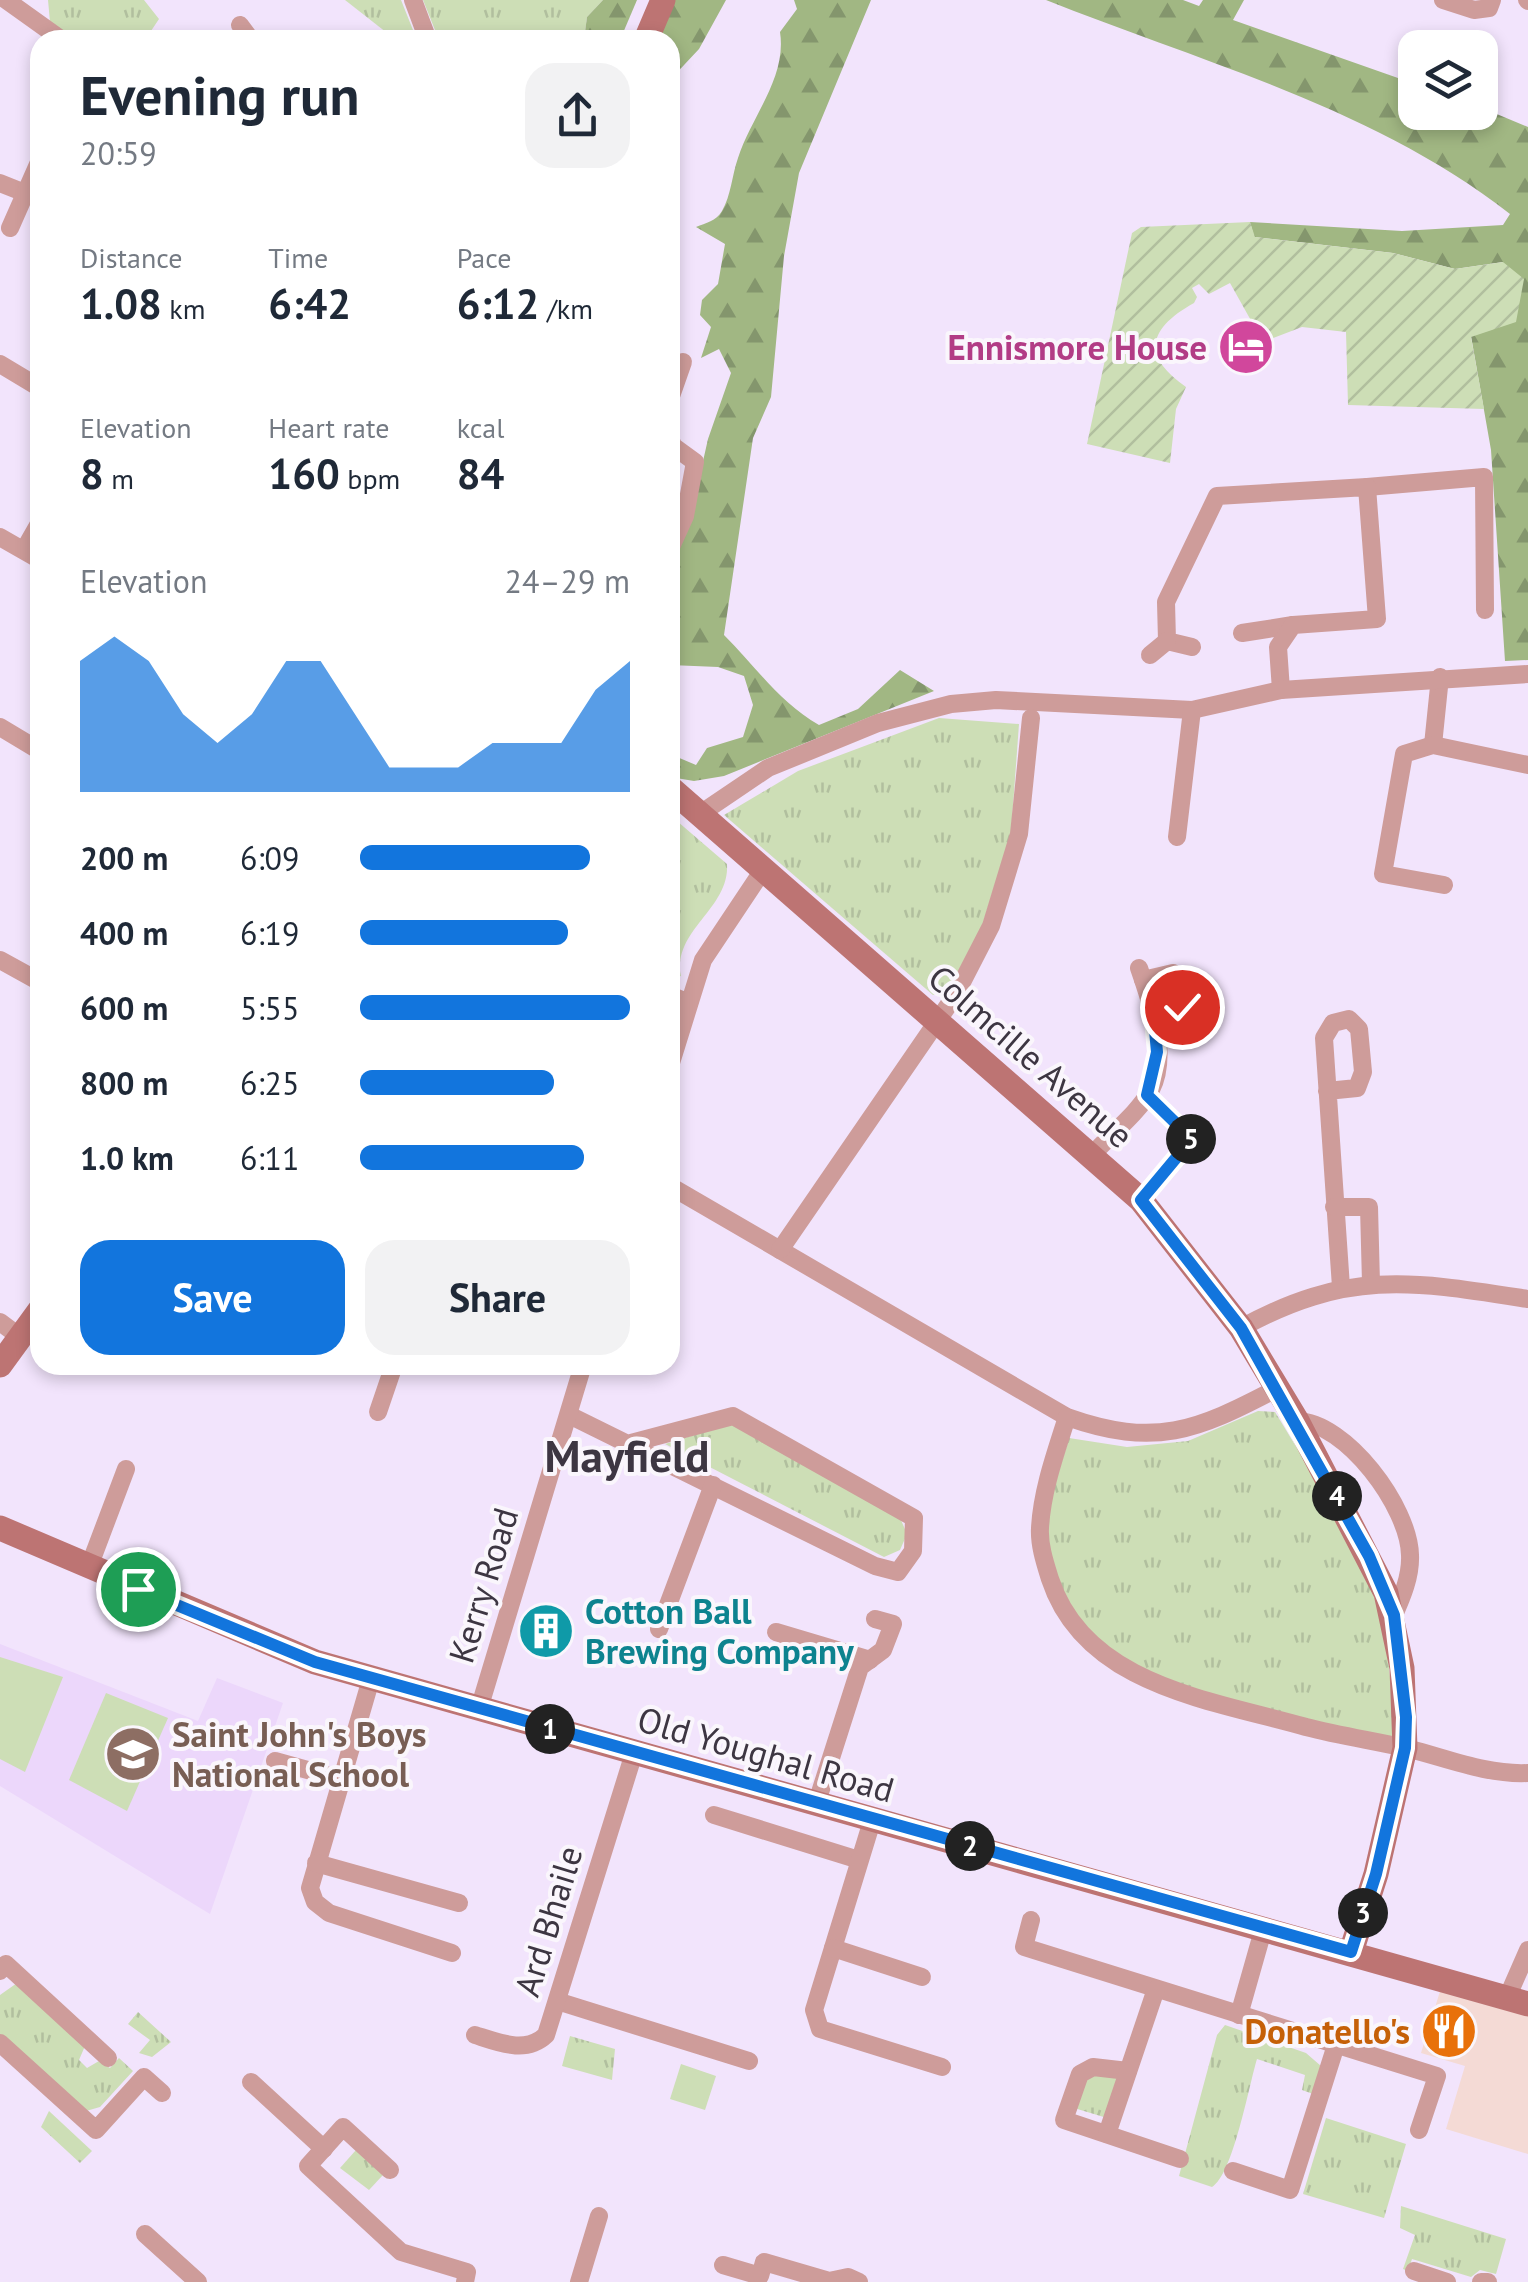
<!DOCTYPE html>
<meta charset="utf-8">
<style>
:root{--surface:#fff;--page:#f2f2f3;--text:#1f2937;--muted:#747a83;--accent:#1275dd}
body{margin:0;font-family:"PT Sans",sans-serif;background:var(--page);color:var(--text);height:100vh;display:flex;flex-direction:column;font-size:38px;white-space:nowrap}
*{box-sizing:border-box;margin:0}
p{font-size:32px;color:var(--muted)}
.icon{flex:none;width:55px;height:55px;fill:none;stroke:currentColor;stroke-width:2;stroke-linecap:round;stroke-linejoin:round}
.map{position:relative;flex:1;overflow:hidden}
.details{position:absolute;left:30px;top:30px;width:650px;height:1345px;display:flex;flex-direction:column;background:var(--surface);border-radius:30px;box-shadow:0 5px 15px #0003}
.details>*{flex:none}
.tools{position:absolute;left:1398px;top:30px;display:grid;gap:20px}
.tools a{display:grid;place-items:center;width:100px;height:100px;border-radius:20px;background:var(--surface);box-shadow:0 5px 15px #0003;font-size:50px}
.pin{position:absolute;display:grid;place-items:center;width:85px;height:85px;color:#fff;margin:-42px;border:5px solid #fff;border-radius:50%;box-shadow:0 2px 10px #0007}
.km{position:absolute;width:50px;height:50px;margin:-25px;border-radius:50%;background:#222;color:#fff;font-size:28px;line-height:50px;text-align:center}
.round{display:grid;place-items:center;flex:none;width:105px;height:105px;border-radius:30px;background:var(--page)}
.overview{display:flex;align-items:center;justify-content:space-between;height:170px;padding:0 50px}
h1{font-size:55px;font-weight:700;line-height:75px}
.metrics{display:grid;grid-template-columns:repeat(3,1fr);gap:15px;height:170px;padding:10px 50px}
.metrics div{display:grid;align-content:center}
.metrics b{font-size:42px;font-weight:700}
.metrics small{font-size:28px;font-weight:400}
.metrics p{font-size:28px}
.chart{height:280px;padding:20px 50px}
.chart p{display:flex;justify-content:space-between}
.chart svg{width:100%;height:180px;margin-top:10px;fill:var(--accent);opacity:.7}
.action{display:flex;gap:20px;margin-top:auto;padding:20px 50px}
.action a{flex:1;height:115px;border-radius:30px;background:var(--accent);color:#fff;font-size:40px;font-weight:700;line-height:115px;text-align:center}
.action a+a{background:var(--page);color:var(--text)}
ul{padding:0 50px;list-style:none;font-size:32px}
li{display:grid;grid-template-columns:160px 120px 1fr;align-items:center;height:75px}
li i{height:25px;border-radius:12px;background:var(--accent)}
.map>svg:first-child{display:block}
.commercial{fill:#f4dad5}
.built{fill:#ecd7fb}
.grass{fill:url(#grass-tufts)}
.forest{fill:url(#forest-firs)}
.garden{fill:url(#garden-furrows)}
.pitch{fill:#cddeb6}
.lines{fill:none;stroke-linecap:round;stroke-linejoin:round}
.street{stroke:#ce9c9a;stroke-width:18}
.secondary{stroke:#bd7473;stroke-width:25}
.route-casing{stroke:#fff;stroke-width:20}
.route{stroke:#1275dd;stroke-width:12}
.labels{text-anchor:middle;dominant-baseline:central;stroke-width:8;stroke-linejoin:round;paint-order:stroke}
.hotel-label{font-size:35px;font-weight:bold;fill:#b23c85;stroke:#faf6fc;text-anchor:end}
.street-label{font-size:35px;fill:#3d3642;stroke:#faf6fc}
.culture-label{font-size:35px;font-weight:bold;fill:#0d838f;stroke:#faf6fc;text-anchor:start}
.education-label{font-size:35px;font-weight:bold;fill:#785e54;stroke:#faf6fc;text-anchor:start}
.food-label{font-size:35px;font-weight:bold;fill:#c56008;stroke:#faf6fc;text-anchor:end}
.district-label{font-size:45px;font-weight:bold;fill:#3d3642;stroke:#faf6fc}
</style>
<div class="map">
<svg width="1528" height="2282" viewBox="0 0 1528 2282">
<defs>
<pattern id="grass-tufts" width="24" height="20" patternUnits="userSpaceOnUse" patternTransform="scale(2.5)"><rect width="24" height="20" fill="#cddeb6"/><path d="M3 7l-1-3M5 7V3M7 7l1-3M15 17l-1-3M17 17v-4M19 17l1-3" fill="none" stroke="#b1bf9e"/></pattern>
<pattern id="forest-firs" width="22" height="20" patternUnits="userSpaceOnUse" patternTransform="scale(2.5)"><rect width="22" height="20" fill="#a1b783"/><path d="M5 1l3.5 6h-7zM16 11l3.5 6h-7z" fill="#84966d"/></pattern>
<pattern id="garden-furrows" width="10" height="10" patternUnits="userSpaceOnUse" patternTransform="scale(2.5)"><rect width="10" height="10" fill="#cddeb6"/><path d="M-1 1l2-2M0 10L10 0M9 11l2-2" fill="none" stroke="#b1bf9e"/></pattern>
</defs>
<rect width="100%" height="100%" fill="#f2e4fc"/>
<polygon class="commercial" points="1441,1988 1528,2015 1528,2154 1446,2129 1465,2066 1421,2053"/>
<polygon class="built" points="0,1644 198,1721 217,1678 283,1703 210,1914 0,1786"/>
<g class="grass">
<polygon points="48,0 144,0 159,19 145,40 90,40 82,33 73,40 50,22"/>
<polygon points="345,0 401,0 417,40 396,40"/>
<polygon points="423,0 603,0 587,17 584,40 439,40"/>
<polygon points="939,718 1019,724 1011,833 978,939 945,992 933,995 724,815 798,771"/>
<path d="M670,815L727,864C730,909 672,930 681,976L670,979Z"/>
<path d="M1258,1411L1275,1412C1317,1482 1373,1560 1386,1642C1391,1676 1392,1710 1396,1743C1316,1722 1193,1701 1123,1663C1077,1638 1043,1572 1047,1520C1049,1493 1062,1464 1069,1438L1127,1447L1188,1441Z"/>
<polygon points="733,1423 901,1520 907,1534 900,1550 884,1557 665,1444"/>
<polygon points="17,1983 85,2046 79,2060 87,2068 99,2061 110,2068 119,2058 133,2071 100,2107 86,2111 0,2037 0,1995"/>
<polygon points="138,2012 171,2042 152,2057 139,2053 150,2040 128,2024"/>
<path d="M1225,2025L1306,2053L1321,2066L1313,2094L1302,2090L1305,2075L1257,2059C1249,2085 1233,2175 1212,2187L1179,2176L1217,2035Z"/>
<polygon points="570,2036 615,2049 612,2080 562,2066"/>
<polygon points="1087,2075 1118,2076 1107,2118 1074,2108"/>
<polygon points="49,2111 92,2151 80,2163 41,2127"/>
<polygon points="1326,2118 1406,2144 1384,2218 1303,2194"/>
<polygon points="356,2150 383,2175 369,2190 340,2168"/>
<polygon points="1401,2206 1506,2239 1496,2274 1480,2270 1471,2277 1412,2259 1408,2271 1403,2269 1415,2235 1400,2228"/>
</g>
<g class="forest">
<polygon points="603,0 637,0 620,40 584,40 587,17"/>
<polygon points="675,0 726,0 699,49 670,80 670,40 658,40"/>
<path d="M794,0H871L799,173L784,256L771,397L753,438L724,635C756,667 780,703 819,725L858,709L900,670L934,691L724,776L694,781L670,777V754L696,765L707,748L743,737L753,705L744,676L718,667L670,665V569L692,510L708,439L731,373L719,349L701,358L711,327L700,315L702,300L718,284L725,244L696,227C706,223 716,221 722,211C731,196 732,175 738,158C752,115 787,78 780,32L797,9Z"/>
<path d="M1046,0H1183L1199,6L1203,0H1244L1233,20L1415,84V112H1480V107L1528,127V660L1505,661L1491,450L1471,336L1503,262L1455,269L1393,253L1254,237L1250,222L1402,231L1503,225L1510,214C1374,108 1204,63 1046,0Z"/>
</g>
<path class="garden" d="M1250,222L1255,237L1393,253L1455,269L1503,262L1524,279L1516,322L1471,337L1484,409L1348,405L1346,332L1302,327L1263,342L1230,283L1209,294L1199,284L1192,288L1197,297L1194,303C1149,328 1140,355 1186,387L1176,409L1170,463L1087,444L1132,233L1141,227Z"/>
<g class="pitch">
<polygon points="0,1657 63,1677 25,1772 0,1759"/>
<polygon points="106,1693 168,1718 127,1811 69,1780"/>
<polygon points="681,2064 716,2076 705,2110 670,2099"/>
</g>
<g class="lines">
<g class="street">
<polyline points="6,0 62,40"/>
<polyline points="413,0 428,40"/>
<polyline points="1443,0 1474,10 1489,8 1492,0"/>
<polyline points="1527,0 1528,1"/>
<polyline points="240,25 251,40"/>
<polyline points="0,183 25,193"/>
<polyline points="10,228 40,160"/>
<polyline points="0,364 40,388"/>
<polyline points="670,399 683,362"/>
<polyline points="670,437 673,446 695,462 685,516 670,549"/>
<polyline points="1367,487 1484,477 1485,610"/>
<polyline points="0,537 40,560"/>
<polyline points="24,550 40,522"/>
<polyline points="1242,633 1293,625"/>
<polyline points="1192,647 1167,641 1166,602 1217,496 1367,487 1377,619 1293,625 1278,647 1281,690"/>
<polyline points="1150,655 1167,641"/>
<polyline points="0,727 40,751"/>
<polyline points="1433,745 1440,677"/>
<polyline points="700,814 768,768 878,723 951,704 996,700 1192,710 1281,690 1528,674"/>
<polyline points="1177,837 1192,710"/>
<polyline points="1444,885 1383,874 1404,754 1433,745 1528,765"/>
<polyline points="0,960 40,982"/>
<polyline points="1143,980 1173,973 1182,1007 1154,1020"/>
<polyline points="670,995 689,1003"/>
<polyline points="670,1066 703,960 763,870"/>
<polyline points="1327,1091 1357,1088 1363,1072 1359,1029 1349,1019 1333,1023 1324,1038 1341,1287"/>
<path d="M1093,1154C1111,1134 1138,1113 1151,1090C1169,1055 1151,1002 1139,968"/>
<path d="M670,1186L1067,1417C1155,1448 1196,1431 1276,1389"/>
<polyline points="1141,1200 1191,1139 1147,1095"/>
<polyline points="1334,1207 1369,1207 1371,1283"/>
<polyline points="780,1250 956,994 991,926 1019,834 1031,718"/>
<polyline points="0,1322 20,1337"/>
<path d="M1241,1328C1348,1269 1413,1281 1528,1299"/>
<polyline points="378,1412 394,1365"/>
<polyline points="569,1415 875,1566 898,1572 913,1551 914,1518 733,1416 631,1443"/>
<path d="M1067,1417C1056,1452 1042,1490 1040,1528C1039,1545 1045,1563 1050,1579C1085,1686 1212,1700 1306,1727C1341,1736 1375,1741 1410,1749C1449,1759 1488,1775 1528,1773"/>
<path d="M1297,1421C1346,1422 1409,1507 1410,1555C1411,1576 1402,1597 1394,1615"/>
<polyline points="89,1567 126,1469"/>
<polyline points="659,1629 713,1485"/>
<polyline points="776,1632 870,1660"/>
<polyline points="371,1679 310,1888 315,1902 329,1913 452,1953"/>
<polyline points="479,1709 583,1365"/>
<polyline points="275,1761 340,1779"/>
<polyline points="816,1805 860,1667 883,1650 893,1624 875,1619"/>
<polyline points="714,1815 859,1860"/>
<polyline points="872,1821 814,2010 820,2029 942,2067"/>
<polyline points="316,1863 459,1903"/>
<polyline points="1031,1920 1024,1947 1437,2076 1419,2130"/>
<polyline points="833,1948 922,1977"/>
<polyline points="0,1971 6,1964 108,2058"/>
<polyline points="1507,1998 1528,1950"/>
<polyline points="557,2001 749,2061"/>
<polyline points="1239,2015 1264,1927"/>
<path d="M475,2035C500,2043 526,2054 546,2035L634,1753"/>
<polyline points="0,2043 96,2130 144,2077 162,2093"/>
<polyline points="1128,2071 1093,2067 1080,2074 1064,2120 1180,2159"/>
<polyline points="251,2082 324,2149"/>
<polyline points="1107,2134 1156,1989"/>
<polyline points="390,2170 343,2127 308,2166 401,2252 467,2272 465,2282"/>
<polyline points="1233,2171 1290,2190 1336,2045"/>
<polyline points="145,2234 198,2282"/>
<polyline points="723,2265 760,2276 764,2262 829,2281 848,2277 859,2282"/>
<polyline points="1414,2271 1447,2282"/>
<polyline points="579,2282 599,2216"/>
<polyline points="1481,2282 1488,2282"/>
</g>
<g class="secondary">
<polyline points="646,40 663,0"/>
<polyline points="670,788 1141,1200 1241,1328 1297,1421 1386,1593 1402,1668 1405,1748 1376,1874 1351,1952"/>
<polyline points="0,1365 40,1310"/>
<polyline points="0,1528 315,1662 1528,2004"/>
</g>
</g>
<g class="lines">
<g class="route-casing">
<polyline id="route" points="138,1589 315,1662 1351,1952 1376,1874 1405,1748 1406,1717 1394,1615 1369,1556 1241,1328 1141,1200 1192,1139 1147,1095 1157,1052 1154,1020 1182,1007"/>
</g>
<use href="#route" class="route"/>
</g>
<defs>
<g id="hotel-disc" transform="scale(2.875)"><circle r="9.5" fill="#d1479c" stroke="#faf6fc"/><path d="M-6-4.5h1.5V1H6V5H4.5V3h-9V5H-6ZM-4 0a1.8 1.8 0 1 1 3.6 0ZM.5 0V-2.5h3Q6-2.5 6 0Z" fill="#fff"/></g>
<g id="building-disc" transform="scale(2.875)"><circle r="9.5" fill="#0f9aa8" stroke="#faf6fc"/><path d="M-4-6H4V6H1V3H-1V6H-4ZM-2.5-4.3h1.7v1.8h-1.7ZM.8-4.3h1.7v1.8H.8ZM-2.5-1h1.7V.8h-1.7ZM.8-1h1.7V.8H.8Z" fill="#fff"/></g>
<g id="school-disc" transform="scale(2.875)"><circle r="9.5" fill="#8d6e63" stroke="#faf6fc"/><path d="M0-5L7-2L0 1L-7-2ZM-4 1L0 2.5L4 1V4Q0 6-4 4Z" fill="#fff"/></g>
<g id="restaurant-disc" transform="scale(2.875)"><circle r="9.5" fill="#e8710a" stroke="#faf6fc"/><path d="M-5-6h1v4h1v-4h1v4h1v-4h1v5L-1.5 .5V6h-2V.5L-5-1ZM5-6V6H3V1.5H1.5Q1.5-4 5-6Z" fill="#fff"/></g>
</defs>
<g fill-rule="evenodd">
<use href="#hotel-disc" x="1246" y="347"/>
<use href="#building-disc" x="546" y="1631"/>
<use href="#school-disc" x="133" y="1754"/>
<use href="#restaurant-disc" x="1449" y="2031"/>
</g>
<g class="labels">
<g class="hotel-label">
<text x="1207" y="347">Ennismore House</text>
</g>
<g class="street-label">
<text transform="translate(1031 1056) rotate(41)">Colmcille Avenue</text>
<text transform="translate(483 1585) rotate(-73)">Kerry Road</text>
<text transform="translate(766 1754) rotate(16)">Old Youghal Road</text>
<text transform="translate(548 1921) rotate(-73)">Ard Bhaile</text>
</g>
<g class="culture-label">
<text x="585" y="1611">Cotton Ball<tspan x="585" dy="40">Brewing Company</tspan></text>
</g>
<g class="education-label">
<text x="172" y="1734">Saint John's Boys<tspan x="172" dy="40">National School</tspan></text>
</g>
<g class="food-label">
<text x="1410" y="2031">Donatello's</text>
</g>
<g class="district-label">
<text x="627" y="1455">Mayfield</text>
</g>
</g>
</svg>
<div class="tools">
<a><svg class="icon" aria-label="layers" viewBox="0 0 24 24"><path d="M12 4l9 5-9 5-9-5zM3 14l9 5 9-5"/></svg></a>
</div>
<div class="pin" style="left:138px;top:1589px;background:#1e9e55"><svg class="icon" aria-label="arrive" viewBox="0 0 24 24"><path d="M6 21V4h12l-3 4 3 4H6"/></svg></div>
<div class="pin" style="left:1182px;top:1007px;background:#d93025"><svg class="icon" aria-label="check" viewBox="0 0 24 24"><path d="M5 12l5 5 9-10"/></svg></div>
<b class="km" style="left:550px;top:1729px">1</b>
<b class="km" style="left:970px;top:1846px">2</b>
<b class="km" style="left:1363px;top:1913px">3</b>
<b class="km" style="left:1337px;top:1496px">4</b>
<b class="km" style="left:1191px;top:1139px">5</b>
<section class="details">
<div class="overview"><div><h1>Evening run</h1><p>20:59</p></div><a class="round"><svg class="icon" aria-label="share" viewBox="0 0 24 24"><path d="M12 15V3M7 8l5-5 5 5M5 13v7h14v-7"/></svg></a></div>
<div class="metrics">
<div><p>Distance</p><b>1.08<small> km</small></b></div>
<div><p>Time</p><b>6:42</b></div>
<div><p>Pace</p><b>6:12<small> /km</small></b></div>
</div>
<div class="metrics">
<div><p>Elevation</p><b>8<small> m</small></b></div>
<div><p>Heart rate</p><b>160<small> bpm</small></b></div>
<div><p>kcal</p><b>84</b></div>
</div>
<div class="chart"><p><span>Elevation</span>24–29 m</p>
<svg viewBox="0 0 160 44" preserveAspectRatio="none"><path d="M0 44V12L10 6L20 12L30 25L40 32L50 25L60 12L70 12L80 25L90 38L100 38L110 38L120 32L130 32L140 32L150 19L160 12V44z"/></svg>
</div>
<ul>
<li><b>200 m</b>6:09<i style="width:85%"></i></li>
<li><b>400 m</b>6:19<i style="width:77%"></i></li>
<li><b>600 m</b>5:55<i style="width:100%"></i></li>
<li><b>800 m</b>6:25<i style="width:72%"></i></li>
<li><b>1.0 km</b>6:11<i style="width:83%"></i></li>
</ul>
<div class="action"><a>Save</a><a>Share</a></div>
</section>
</div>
